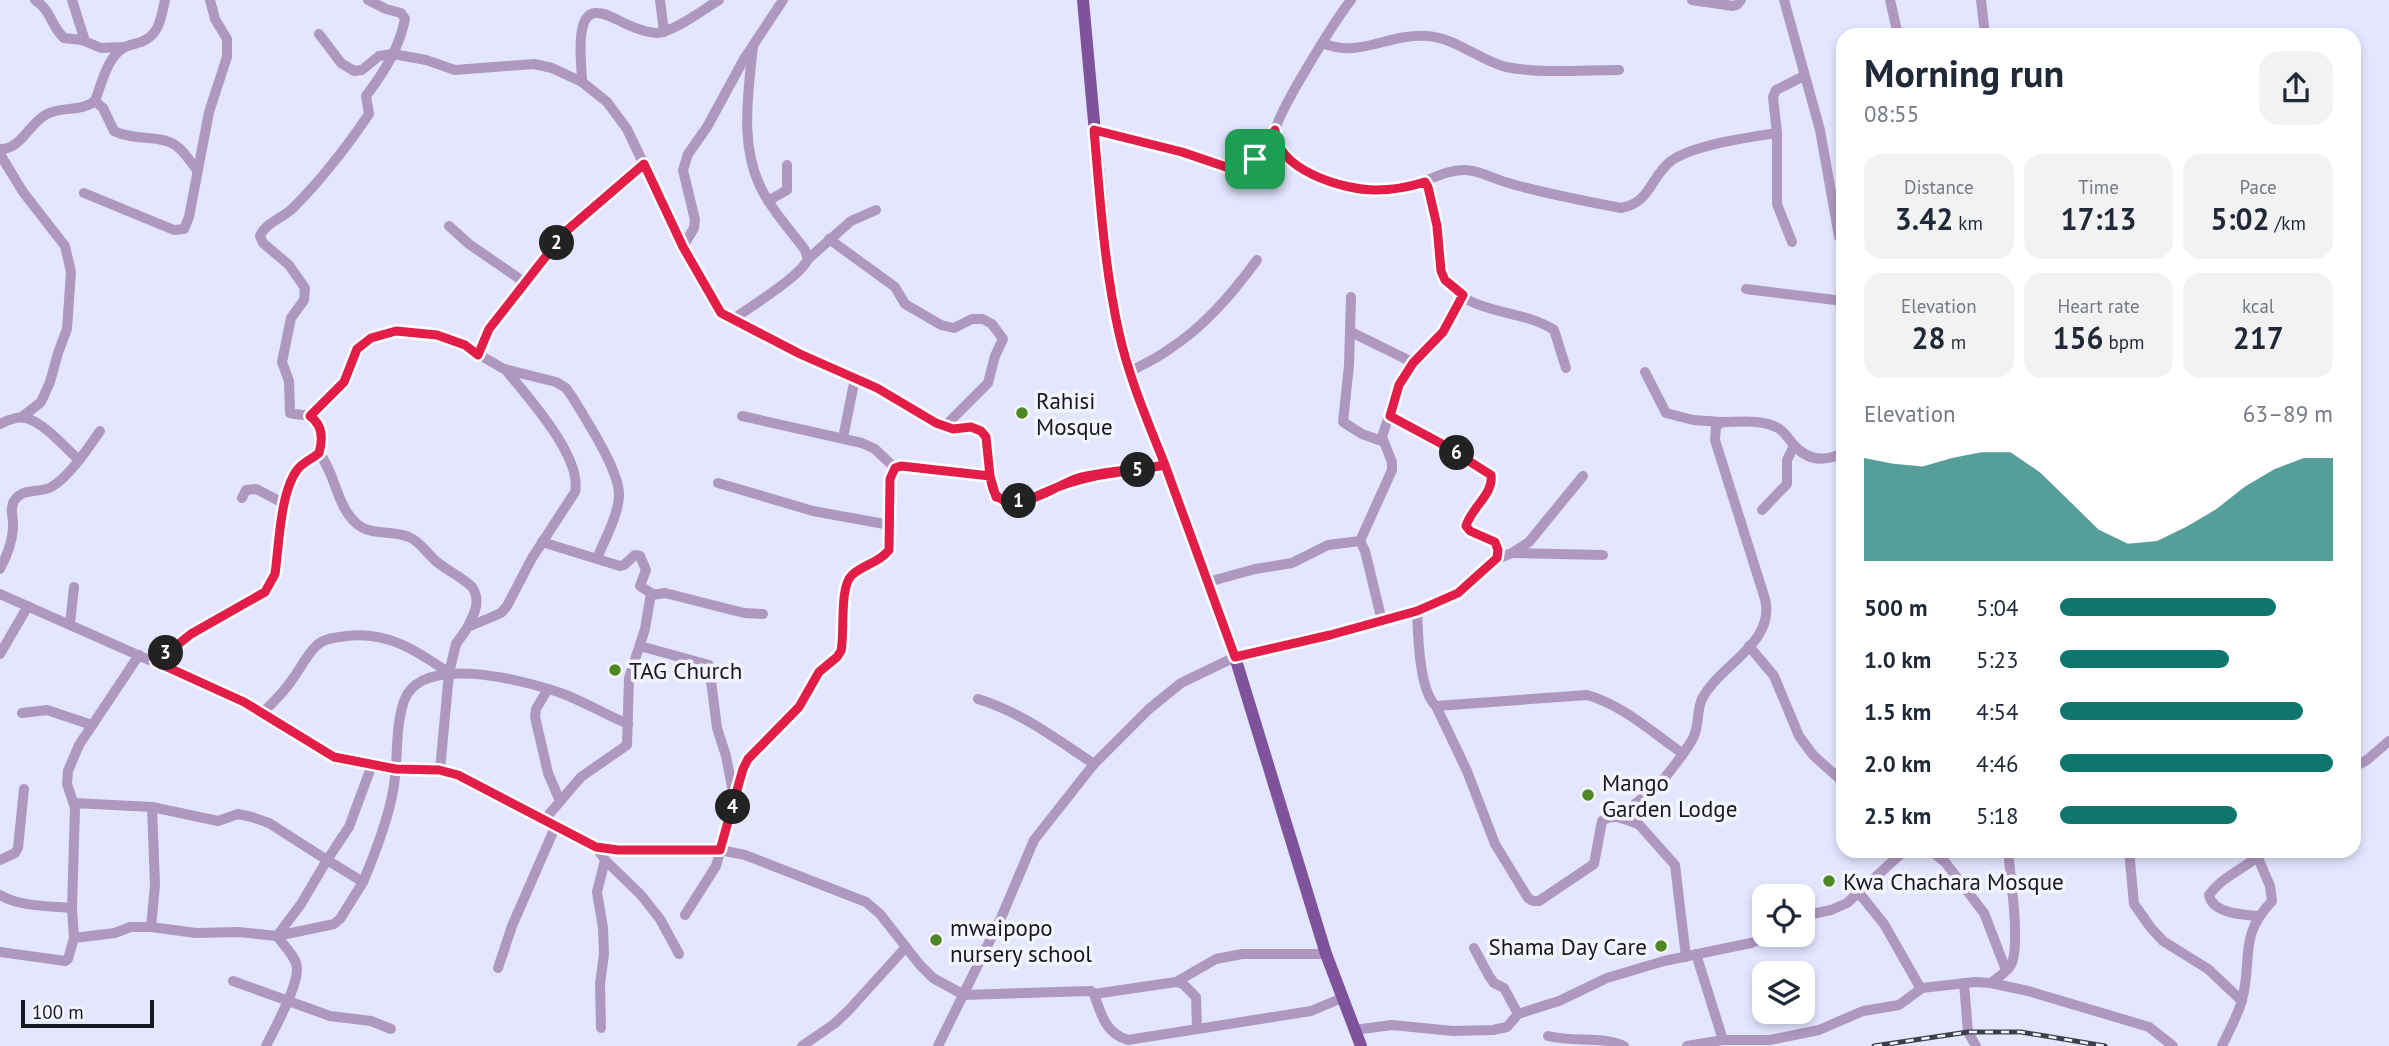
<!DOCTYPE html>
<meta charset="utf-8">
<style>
:root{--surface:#fff;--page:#f2f2f3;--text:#1f2937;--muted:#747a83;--accent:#0f766e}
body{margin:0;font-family:"PT Sans",sans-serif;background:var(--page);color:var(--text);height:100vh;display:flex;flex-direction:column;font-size:26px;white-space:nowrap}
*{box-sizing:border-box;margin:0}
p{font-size:23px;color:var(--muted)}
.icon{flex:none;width:38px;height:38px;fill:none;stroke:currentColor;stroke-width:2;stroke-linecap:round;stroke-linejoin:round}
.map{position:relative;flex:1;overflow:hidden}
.side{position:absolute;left:1836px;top:28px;width:525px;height:830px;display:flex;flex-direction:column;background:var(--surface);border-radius:21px;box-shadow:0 4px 10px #0003}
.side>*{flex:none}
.fabs{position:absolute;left:1752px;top:884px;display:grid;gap:14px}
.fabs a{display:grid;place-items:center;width:63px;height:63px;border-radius:14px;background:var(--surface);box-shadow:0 4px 10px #0003;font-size:35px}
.scale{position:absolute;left:21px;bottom:18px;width:133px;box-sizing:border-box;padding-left:7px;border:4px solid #16171f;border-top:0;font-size:19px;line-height:24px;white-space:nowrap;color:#16171f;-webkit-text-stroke:5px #f3f4fe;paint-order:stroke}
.pin{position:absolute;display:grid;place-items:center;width:60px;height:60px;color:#fff;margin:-30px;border-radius:14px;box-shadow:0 4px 10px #0006}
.km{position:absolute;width:35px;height:35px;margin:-18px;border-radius:50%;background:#222;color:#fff;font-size:19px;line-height:35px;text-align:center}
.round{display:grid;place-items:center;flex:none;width:74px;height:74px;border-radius:21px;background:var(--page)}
.overview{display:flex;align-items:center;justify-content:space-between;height:119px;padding:0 28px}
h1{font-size:38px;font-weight:700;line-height:52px}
.metrics{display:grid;grid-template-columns:repeat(3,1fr);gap:10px;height:119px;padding:7px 28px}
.metrics div{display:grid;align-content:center;border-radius:18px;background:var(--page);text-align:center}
.metrics b{font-size:30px;font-weight:700}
.metrics small{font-size:19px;font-weight:400}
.metrics p{font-size:19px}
.chart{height:196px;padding:14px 28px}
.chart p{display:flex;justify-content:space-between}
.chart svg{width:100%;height:126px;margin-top:7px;fill:var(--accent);opacity:.7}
ul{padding:0 28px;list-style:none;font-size:23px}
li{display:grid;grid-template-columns:112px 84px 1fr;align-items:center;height:52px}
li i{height:18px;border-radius:9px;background:var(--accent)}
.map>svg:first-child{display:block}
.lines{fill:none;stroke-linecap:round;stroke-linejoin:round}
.minor{stroke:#af98c0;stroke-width:10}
.major{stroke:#7e539c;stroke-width:12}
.rail-casing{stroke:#3e3f4b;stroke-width:5}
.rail{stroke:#f3f4fe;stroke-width:2.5;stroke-dasharray:8;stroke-linecap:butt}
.route-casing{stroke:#fff;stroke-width:14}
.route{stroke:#e11d48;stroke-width:9}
.poi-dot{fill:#4d8825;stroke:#f3f4fe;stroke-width:2.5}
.labels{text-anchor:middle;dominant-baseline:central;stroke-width:7;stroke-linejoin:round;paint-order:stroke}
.poi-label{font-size:23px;fill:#16171f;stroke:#f3f4fe;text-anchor:start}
</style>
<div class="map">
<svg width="2389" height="1046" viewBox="0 0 2389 1046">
<rect width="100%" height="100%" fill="#e3e6fe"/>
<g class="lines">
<g class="minor">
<path d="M35,0C51,10 51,26 64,38L82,40L101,48L124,47"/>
<polyline points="72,0 85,41"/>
<polyline points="660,0 664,32"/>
<path d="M1351,0C1337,18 1275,115 1275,133C1274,177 1362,192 1395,190C1420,188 1441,169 1466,170C1481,171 1496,180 1512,184C1547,194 1584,201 1621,208C1651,203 1650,177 1671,161C1693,145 1750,137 1777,133"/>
<polyline points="1692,0 1733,6 1737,5 1741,0"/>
<polyline points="1784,0 1820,130 1839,237"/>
<polyline points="1890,0 1898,35"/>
<polyline points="1981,0 1985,35"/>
<polyline points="319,34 341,63 354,71 362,70 379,56 393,54 426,60 455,70 534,64 552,68 582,82 607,102 627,129 683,247 721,313 800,354 877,388 936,423 953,429 971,427 981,431 986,437 990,476 996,497 1006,501 1022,501 1078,479 1165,465"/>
<path d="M1323,43C1358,59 1389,33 1427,36C1457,38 1478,60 1506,67C1542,74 1582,70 1619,70"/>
<path d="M582,82C582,67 574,15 595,13C605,12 617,20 626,24C635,28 646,33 657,33C674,32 704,9 719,0"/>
<path d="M95,101L103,108L114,131C136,142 162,133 179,148C186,154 191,163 197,170"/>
<path d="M1094,129L1182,152L1232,169C1254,170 1264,146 1274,130"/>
<path d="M0,149C21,150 30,122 47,114C63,106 81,112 95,101C101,85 105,67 116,54C123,46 131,45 141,42C160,35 161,17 165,0"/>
<polyline points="0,154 23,192 65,246 71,272 67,329 58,353 50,382 41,402 22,417"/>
<path d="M1425,182L1430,194L1437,226L1441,271C1462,318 1518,306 1554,330L1566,368"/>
<polyline points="84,193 174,230 184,229 189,217 209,112 227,57 227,39 215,19 210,0"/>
<polyline points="768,201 787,190 787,165"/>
<polyline points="449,226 469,244 527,284"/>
<polyline points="829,239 895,287 905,304 941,325 954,328 972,319 983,319 992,324 1003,339 995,356 988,383 944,427"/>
<polyline points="1792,242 1777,204 1777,133 1773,97 1776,90 1804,76"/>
<polyline points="683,247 694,228 695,220 683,170 688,154 707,127 744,59 783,0"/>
<polyline points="808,259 851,221 876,210"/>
<polyline points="1746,289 1843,301"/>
<polyline points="1351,297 1349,365 1343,422 1362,434 1382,441"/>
<path d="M732,320C751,306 800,277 808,259L805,250C791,231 774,213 763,192C739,148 748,94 753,46"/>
<polyline points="1351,332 1414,363"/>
<polyline points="478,355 489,329 570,226 644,164"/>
<path d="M1129,372C1142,365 1156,359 1168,350C1204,327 1232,294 1257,260"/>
<polyline points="1645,372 1666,413 1693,420 1722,422"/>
<path d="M310,416L344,382L357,349L363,342L396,331L420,332L452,339L504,369L556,382L566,388L573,398C586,420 620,471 619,496C618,516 605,539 597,558"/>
<polyline points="742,416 862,443 875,449 895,468"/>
<path d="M1389,417L1442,444L1491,475C1494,494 1470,508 1466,526L1470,531L1495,543L1498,550L1497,558"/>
<path d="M0,424C8,420 17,416 26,418C46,424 64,447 79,460"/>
<polyline points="843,438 855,378"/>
<path d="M319,453C336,474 336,506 357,524C371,536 392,530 409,537C421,542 427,554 437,562C448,571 462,577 472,587C481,600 475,613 468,626"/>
<polyline points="718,483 813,511 890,525"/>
<polyline points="242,498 246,490 256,489 285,504"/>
<polyline points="1762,510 1787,484 1787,460 1794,446"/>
<polyline points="1360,541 1365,551 1382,621"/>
<polyline points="542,542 620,566 624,565 635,555 640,556 646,570 640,586 651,593 645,629 629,678 627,745 581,777 545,819"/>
<polyline points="1513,553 1603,555"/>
<path d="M0,569C7,556 12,543 13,528C14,518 9,510 14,501C22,488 37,493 49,488C67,480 89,447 100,431"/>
<polyline points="1208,582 1255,569 1292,563 1328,545 1360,541 1392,470 1392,462 1382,437 1399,385 1414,363 1443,332 1463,295"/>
<path d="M0,594L244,702L334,757L396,769L440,770L458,775L596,847L618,850H720L745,855L866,902L880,914L920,965L933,978L964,995L1091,991L1094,994C1101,1014 1105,1033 1128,1040L1311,1011L1342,998"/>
<polyline points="651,595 665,593 744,613 763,614"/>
<path d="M1417,611C1418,634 1419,691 1436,706L1587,695C1621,704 1653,733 1682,753"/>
<polyline points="70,624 74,587"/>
<polyline points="640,646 709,665 717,728 726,756 734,797"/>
<polyline points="1749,646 1774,676 1799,736 1813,755 1843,782"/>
<polyline points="0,654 28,606"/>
<path d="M156,662L201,628L265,592L275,574L282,516L294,475L299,467L319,453C323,440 324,420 308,416C302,414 295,415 290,413L289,381L282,362L291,318L304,300L305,288L289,265L263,243L260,236C265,223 283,218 293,208C322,179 346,148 369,114L366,96C384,72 399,49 405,19L401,13L386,9L368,0"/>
<polyline points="548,689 536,709 535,717 548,773 560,801"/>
<path d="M978,699C1021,712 1056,739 1094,764"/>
<path d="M1436,706L1467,771L1495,844L1528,898L1533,901H1539L1594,864L1602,821C1614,812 1625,820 1638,824"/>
<polyline points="22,713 47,710 92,725"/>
<path d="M262,713C274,702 285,691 294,677C301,667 307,655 316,646C324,638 335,638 346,636C387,631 416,650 449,673"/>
<polyline points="2354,767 2367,760 2389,741"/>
<path d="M440,770L449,673L456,644L468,627L501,613L507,606L532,558L575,492C583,457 526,395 505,369"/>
<polyline points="74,803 152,807 218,821 238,814 252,817 269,823 327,860 301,904 277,936 238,932 196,933 151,927 130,927 115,933 74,938 72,908 75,808 67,784 68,771 79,745 139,655"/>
<polyline points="596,847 605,860 597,892 603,928 604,954 600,984 601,1028"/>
<polyline points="1930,850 1945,862 1984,913 2006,970"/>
<polyline points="2129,850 2134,904 2151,928 2163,941 2208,969 2242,1001"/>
<polyline points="0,860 15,853 18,848 24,789"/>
<polyline points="605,860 641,895 660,919 679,954"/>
<path d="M363,882C374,856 388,819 393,791C399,761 394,731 404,701C421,653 520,680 555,691C580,699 604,714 628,724"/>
<polyline points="1859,893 1884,924 1921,989"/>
<path d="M0,895C20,907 50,906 72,908"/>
<path d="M685,915L716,866L743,769L748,759L799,707L819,672L837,657L841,651C845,632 839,587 852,575C863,564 879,563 889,550L891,474L895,468L909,466L990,476"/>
<polyline points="1802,916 1831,910 1847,903 1905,850"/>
<path d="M2258,916C2243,915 2212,913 2209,895C2224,874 2248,868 2265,850"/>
<polyline points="151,927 155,885 152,807"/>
<polyline points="1474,948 1489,976 1494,983 1504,988 1518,1014"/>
<polyline points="0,952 65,961 68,959 74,938"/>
<polyline points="1696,954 1723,1040"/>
<path d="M1686,957L1675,865L1634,819L1632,810L1635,804C1644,796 1655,789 1663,780C1671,770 1686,751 1692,740C1700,728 1696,711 1702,699C1720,664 1776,643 1765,599L1715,440L1716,426L1723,422C1740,422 1762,419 1778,428C1785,432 1788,438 1793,444C1807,461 1824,462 1843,453"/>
<polyline points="498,968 512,926 556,825"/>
<polyline points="233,981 330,1016 371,1021 391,1029"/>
<polyline points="1176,982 1216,959 1242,954 1326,954"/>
<polyline points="1964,983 1968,1032 1976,1046"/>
<path d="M1991,983C1997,978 2007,972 2011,965C2021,947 2010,873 2008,850"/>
<polyline points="1094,994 1176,982 1183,984 1196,997 1197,1028"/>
<polyline points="1354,1030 1392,1025 1453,1031 1493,1030 1507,1027 1518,1014 1559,1001 1607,978 1664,961 1751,943 1771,934"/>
<path d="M1548,1036C1576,1043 1598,1035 1624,1046"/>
<path d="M266,1046C275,1028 297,988 297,969C297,957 283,945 277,936L334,924L340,919L363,882L327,860L349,827L372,765"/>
<polyline points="802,1046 834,1024 848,1011 906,947"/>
<polyline points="938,1046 1001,918 1034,840 1094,764 1149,709 1181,683 1235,657 1394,619 1458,593 1492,561 1512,553 1529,542 1583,476"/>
<polyline points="1687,1046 1723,1040 1770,1040 1819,1030 1863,1011 1899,1005 1922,988 1975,982 1991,983 2028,991 2139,1024 2149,1027 2173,1046"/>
<path d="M2222,1046C2229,1031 2238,1015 2242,1000C2253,958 2238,937 2272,901L2270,886L2258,858"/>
</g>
<polyline class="major" points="1083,0 1107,266 1119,334 1141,405 1190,532 1235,657 1326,954 1361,1046"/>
<g class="rail-casing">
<polyline id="rail" points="1874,1046 1968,1032 2021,1032 2105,1046"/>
</g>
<use href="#rail" class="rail"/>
</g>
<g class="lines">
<g class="route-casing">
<path id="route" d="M1255,159L1247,167L1232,169L1182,152L1094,130C1100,197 1104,266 1119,333C1129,378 1148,422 1165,465C1138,470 1103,471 1078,478C1060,484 1042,498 1023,501C1013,502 1005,500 996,497L990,476L986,437L981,431L971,427L953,429L936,423L877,388L800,354L721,313L683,247L644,164L565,232L489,329L478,355L465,345L437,335L396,331L371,338L357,349L344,382L310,416C323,425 323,439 319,453C312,459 303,462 297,470C280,493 279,546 275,574L265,592L191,634L156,662L244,702L334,757L396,769L439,770L458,775L596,847L618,850H720L743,769L748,759L799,707L819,672L837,657L841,651C845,632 839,587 852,575C864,564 879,563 889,550L890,479L895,468L901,466L990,476C992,487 993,498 1006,501C1021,504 1035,497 1048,491C1089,473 1122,473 1165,465L1235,657L1330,635L1417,611L1458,593L1497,558L1498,550L1495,542L1470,531L1466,526C1471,508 1494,494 1491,475L1442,444L1390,416L1399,385L1413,363L1443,332L1463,295L1445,280L1441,271L1437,226L1428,187L1425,182C1409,187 1394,190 1376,190C1343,190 1276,170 1275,130L1255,159"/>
</g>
<use href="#route" class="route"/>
</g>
<g class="poi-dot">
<circle cx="1022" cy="413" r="7"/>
<circle cx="615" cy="670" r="7"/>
<circle cx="1588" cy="795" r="7"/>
<circle cx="1829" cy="881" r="7"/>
<circle cx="936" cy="940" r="7"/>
<circle cx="1661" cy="946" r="7"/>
</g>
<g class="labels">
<g class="poi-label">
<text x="1036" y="400">Rahisi<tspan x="1036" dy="26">Mosque</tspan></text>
<text x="629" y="670">TAG Church</text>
<text x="1602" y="782">Mango<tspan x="1602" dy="26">Garden Lodge</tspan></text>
<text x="1843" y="881">Kwa Chachara Mosque</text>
<text x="950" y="927">mwaipopo<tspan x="950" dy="26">nursery school</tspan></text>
<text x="1647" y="946" text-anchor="end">Shama Day Care</text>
</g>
</g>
</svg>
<div class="fabs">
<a><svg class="icon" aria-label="locate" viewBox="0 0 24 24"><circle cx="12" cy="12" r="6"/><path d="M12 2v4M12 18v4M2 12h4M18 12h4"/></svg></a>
<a><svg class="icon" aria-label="layers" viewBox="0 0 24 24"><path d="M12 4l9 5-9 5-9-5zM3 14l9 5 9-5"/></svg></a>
</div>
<div class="scale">100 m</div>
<div class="pin" style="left:1255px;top:159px;background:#1e9e55"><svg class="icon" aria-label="arrive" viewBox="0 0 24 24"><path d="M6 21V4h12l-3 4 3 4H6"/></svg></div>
<b class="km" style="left:1019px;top:501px">1</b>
<b class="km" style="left:557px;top:243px">2</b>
<b class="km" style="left:166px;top:653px">3</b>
<b class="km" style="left:733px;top:807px">4</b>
<b class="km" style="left:1138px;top:470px">5</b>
<b class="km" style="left:1457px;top:453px">6</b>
<section class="side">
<div class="overview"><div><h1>Morning run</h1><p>08:55</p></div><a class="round"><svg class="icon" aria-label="share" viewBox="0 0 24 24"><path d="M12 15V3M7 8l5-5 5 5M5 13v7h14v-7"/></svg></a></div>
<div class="metrics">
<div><p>Distance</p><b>3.42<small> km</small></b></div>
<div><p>Time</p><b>17:13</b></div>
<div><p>Pace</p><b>5:02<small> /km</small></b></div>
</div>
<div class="metrics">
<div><p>Elevation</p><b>28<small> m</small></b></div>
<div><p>Heart rate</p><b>156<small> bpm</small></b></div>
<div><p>kcal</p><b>217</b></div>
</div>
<div class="chart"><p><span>Elevation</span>63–89 m</p>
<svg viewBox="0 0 160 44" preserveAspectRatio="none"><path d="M0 44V8L10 10L20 11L30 8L40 6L50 6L60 13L70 23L80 33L90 38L100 37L110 32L120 26L130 18L140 12L150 8L160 8V44z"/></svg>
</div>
<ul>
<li><b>500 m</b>5:04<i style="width:79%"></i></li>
<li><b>1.0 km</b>5:23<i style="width:62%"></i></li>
<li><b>1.5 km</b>4:54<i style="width:89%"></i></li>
<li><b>2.0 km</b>4:46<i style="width:100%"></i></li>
<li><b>2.5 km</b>5:18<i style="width:65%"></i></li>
</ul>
</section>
</div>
